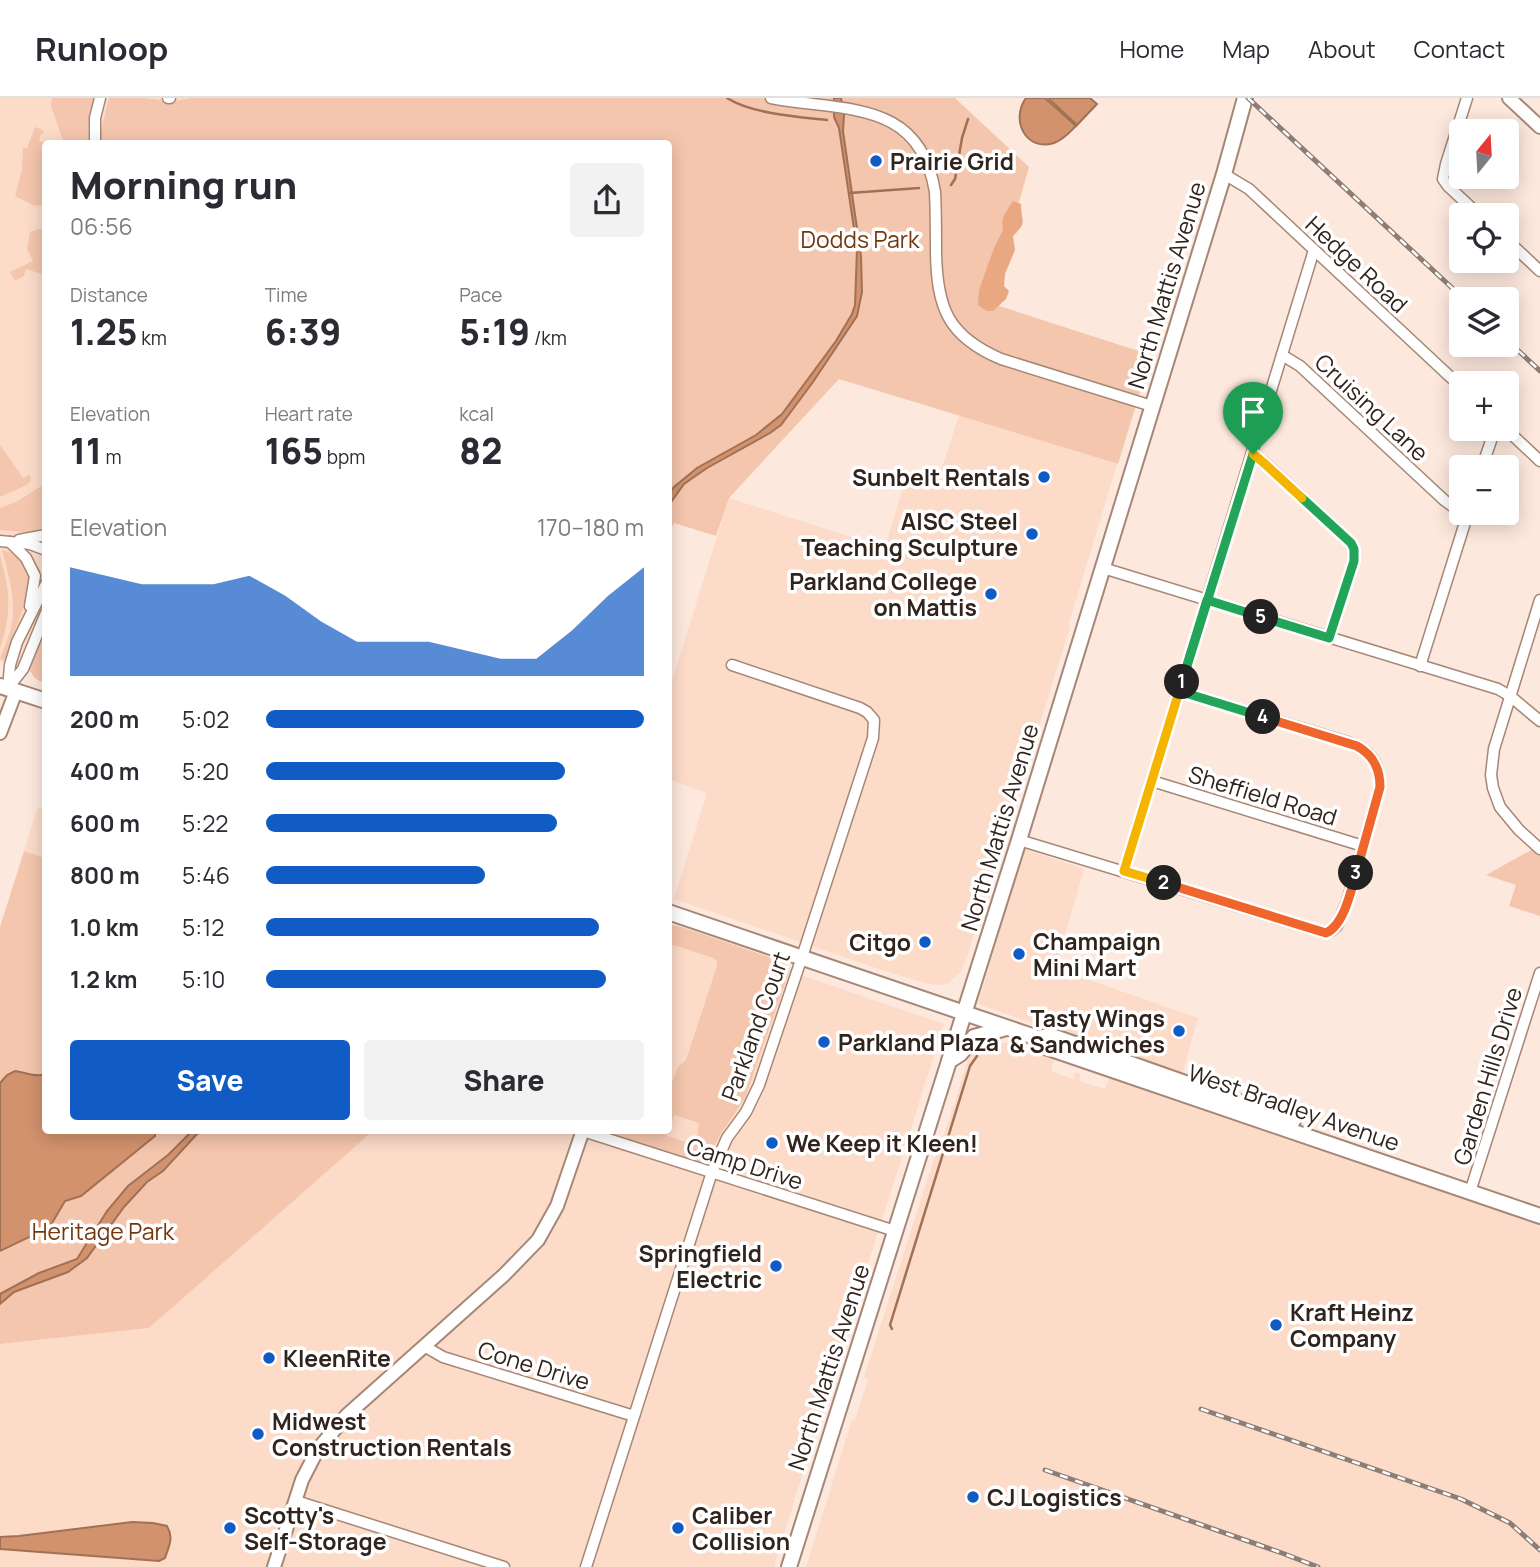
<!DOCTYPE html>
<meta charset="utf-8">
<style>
:root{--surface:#fff;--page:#f2f2f3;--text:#2b2b33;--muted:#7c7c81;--line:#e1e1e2;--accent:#115bc5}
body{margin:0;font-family:Manrope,sans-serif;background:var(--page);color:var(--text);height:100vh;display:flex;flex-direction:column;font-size:26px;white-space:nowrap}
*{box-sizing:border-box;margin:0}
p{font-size:23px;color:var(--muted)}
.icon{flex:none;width:38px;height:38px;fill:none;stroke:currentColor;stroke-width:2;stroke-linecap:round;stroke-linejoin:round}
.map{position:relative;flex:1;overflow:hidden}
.drawer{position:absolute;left:42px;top:42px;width:630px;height:994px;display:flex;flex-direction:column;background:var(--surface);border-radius:7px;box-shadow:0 4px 18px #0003}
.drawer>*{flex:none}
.needle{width:46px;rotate:18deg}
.controls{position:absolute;left:1449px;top:21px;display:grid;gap:14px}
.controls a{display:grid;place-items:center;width:70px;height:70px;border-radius:7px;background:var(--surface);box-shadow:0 4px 18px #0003;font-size:35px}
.pin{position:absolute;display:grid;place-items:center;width:60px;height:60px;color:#fff;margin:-72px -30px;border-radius:50% 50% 50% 0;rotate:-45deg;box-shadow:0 0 7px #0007}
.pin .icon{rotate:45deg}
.km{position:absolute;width:35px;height:35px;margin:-18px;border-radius:50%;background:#222;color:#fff;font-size:19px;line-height:35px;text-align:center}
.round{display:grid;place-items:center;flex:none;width:74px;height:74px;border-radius:7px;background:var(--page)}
.headline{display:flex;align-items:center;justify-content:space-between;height:119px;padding:0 28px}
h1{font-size:38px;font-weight:800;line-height:52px}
.figures{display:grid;grid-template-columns:repeat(3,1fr);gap:10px;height:119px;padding:7px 28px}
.figures div{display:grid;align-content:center}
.figures b{font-size:35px;font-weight:800}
.figures small{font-size:19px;font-weight:400}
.figures p{font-size:19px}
.chart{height:196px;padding:14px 28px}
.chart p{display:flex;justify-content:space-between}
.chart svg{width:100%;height:126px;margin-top:7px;fill:var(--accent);opacity:.7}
.action{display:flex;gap:14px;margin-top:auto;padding:14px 28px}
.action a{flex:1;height:80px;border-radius:7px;background:var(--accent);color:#fff;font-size:28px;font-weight:800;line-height:80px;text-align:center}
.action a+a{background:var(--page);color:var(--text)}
ul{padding:0 28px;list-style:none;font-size:23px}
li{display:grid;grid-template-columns:112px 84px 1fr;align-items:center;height:52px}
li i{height:18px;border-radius:9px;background:var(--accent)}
header{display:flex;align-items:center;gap:42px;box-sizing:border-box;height:98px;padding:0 35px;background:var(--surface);border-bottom:2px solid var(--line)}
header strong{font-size:33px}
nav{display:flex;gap:38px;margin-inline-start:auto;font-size:24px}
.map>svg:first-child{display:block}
.built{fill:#fcdbc9}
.green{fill:#f4c6ad;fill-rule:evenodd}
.forest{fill:#e9a782}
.water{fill:#d2926d;stroke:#a17155;stroke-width:2}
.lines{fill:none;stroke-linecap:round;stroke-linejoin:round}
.stream{stroke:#a17155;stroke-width:2.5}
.minor-casing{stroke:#a68776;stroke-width:13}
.tertiary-casing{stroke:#a68776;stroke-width:16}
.secondary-casing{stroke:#a68776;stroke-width:18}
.minor{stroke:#fff;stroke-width:10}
.tertiary{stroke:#fff;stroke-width:12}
.secondary{stroke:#fff;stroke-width:14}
.rail-casing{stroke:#8d7d74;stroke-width:5}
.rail{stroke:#fff;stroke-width:2.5;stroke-dasharray:8;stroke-linecap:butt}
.split-1-casing{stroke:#fff;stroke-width:14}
.split-2-casing{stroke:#fff;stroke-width:14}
.split-3-casing{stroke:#fff;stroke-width:14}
.split-4-casing{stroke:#fff;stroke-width:14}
.split-5-casing{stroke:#fff;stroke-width:14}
.split-6-casing{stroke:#fff;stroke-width:14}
.split-7-casing{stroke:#fff;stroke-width:14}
.split-1{stroke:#22a559;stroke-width:9}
.split-2{stroke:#f5b400;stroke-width:9}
.split-3{stroke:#f0652b;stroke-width:9}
.split-4{stroke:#f0652b;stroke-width:9}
.split-5{stroke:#22a559;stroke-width:9}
.split-6{stroke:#22a559;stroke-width:9}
.split-7{stroke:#f5b400;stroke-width:9}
.poi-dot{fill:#115bc5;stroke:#fff;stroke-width:2.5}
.labels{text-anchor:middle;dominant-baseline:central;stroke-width:7;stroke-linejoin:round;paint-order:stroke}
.poi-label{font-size:23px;font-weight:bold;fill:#30241d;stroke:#fff;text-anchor:start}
.park-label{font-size:23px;fill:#73370e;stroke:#fff}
.street-label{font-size:23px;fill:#30241d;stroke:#fff}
</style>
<header>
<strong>Runloop</strong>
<nav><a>Home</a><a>Map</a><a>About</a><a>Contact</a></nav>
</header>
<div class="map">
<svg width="1540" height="1469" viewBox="0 0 1540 1469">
<rect width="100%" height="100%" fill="#fde8dd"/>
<g class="built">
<polygon points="0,0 281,0 259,45 46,46 45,582 34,575 0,563"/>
<polygon points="959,317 1117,366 1069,525 1070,529 967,859 961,873 954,880 947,886 937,887 924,885 879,871 674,801 707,695 669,681 669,593 729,400 885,450 908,373 938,382"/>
<polygon points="45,708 46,708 45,760 24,753 37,711"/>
<polygon points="1024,751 1084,771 1055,870 1198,920 1182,977 978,906"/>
<polygon points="669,832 944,926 828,1292 774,1469 0,1469 0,1246 149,1230 373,1033 668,1032"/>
<polygon points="986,943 1006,945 1054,961 1051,973 1073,981 1075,974 1081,976 1079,983 1105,991 1110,979 1540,1128 1540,1469 806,1469 852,1322 855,1322 868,1282 864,1279 933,1064 949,1023 970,955"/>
</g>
<g class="green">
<path d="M52,0H94C90,14 86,30 89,45H64L51,8Z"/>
<path d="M109,0C120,0 132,0 144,0C162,2 171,5 190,0H955L1029,69L990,205L1154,258L1149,275L1141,291L1118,366L839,281L729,400L716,438L674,425L669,434L668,46H100L101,32Z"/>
<polygon points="35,29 43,32 44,35 41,36 39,43 46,45 45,105 43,107 35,108 15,98 22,71 23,50 27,50"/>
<polygon points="40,131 45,133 45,177 26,171 24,178 15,183 10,174 33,163 27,151 30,134"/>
<path d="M0,347L23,380L29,377C32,381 31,383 27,387L0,399Z"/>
<polygon points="45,386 45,433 35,435 0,432 0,410 16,404"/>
<path d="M2,452L16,456L22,461L30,476V492L4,562L0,561C3,552 7,543 10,534C18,507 9,479 2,452Z"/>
<path d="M0,458C10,493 12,515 0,550Z"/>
<path d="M45,527V585C36,582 33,579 29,570Z"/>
<polygon points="1533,751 1540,757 1540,818 1509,808 1516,787 1486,777"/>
<polygon points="24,753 45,760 46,1032 373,1033 149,1230 0,1246 0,829"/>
<path d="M672,827L682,829L784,864L790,871L745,1000L722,1034L704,1065H699L600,1033L668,1032L669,981L673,982L678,969L686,962L717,868V863L713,860L674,847L669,848V828ZM674,1017L699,1025L696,1047L667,1038Z"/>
</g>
<path class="forest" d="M1013,103L1021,106C1021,124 1028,124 1013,138L1015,152L1005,176L1004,188L1009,193L1006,201L993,213H987L978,207L979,192L994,150L1003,132L1002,125L1004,117Z"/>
<g class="water">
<polygon points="834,0 841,0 844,17 843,33 861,158 862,194 857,218 813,284 781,327 770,335 707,370 684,386 669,407 668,397 674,389 697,370 756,337 782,316 836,243 852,216 855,207 857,151 839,30 834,19"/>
<path d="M1026,0H1045L1076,28C1069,35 1063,42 1054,45C1026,54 1010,22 1026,0Z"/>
<polygon points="1048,0 1090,0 1097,6 1077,27"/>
<path d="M15,973C24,974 37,980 45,976L46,1032L155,1033V1038L81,1098L65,1103L52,1125L42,1133L0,1153V985L7,977Z"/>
<polygon points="192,1033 203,1033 197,1036 163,1073 147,1084 124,1109 87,1160 68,1174 14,1194 0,1206 0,1196 39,1175 77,1161 107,1113 128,1088 168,1057"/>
<path d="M132,1424L153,1425L167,1428C174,1440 169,1448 165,1460L159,1463L0,1451V1439L19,1438Z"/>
</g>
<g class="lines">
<g class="stream">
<path d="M727,0C752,16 799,19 827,22"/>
<polyline points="951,87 955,81 962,40 968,21"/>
<polyline points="850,95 919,90"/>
<polyline points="892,1231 890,1227 970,968 977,958"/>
</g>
<g class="minor-casing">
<g id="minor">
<polyline points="168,0 170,0"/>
<path d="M771,0C843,14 920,0 935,94C936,114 936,134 936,154C937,209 947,238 1001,261L1152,308"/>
<polyline points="1467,0 1446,66 1443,81 1448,88 1479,117"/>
<polyline points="95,46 95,20 100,0"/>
<polyline points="1224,76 1249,91 1461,289"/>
<polyline points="1507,142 1540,173"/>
<polyline points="1282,257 1300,268 1444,402 1467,419"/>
<polyline points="1506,331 1540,363"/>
<polyline points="1253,356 1264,364 1351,445 1354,451 1354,463 1329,540"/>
<polyline points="1482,369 1495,331"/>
<polyline points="19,442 46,437"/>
<polyline points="0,443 30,446 46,452"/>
<polyline points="10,444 26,460 35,478 30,508"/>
<polyline points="1103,470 1498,591 1510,598 1540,623"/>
<polyline points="1540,502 1494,651 1491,677 1493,690 1500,709 1519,732 1540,751"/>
<polyline points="1420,568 1468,415"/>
<polyline points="8,590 23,571 46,515"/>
<polyline points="8,591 10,567 17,544 46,486"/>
<polyline points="1152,683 1363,748"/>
<path d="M1019,742L1322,834L1331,833L1337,828L1347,804L1380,689C1380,664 1370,652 1347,644L1179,593"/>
<polyline points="1124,773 1314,152"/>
<polyline points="583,1033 895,1133"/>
<polyline points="1470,1094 1540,875"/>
<polyline points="424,1248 443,1259 634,1318"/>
<polyline points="296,1403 504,1469"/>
<polyline points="586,1469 712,1074 727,1040 746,1014 759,987 802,859 873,640 874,622 867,614 860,610 732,567"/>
</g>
</g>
<g class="tertiary-casing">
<g id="tertiary">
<polyline points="1509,0 1540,29"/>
<polyline points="0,635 16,593"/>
<polyline points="274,1469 302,1382 318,1351 347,1317 504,1177 538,1142 557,1108 583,1032"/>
</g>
</g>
<g class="secondary-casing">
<g id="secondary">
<polyline points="0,588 46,603"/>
<polyline points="668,814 1032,938 1048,950 1540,1118"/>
<polyline points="1036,940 1052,938 1293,1023"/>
<polyline points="949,963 960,956 974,939 1006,930"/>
<polyline points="789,1469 1019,742 1224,76 1245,0"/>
</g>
</g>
<use href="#minor" class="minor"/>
<use href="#tertiary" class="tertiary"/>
<use href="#secondary" class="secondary"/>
<g class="rail-casing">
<g id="rail">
<polyline points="1248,0 1464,201"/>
<polyline points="1507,242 1540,273"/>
<polyline points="1201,1311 1461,1401 1510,1425 1540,1452"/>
<polyline points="1045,1372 1282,1455 1318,1469"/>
</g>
</g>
<use href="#rail" class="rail"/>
</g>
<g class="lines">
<g class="split-1-casing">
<polyline id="split-1" points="1182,584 1253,356"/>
</g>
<g class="split-2-casing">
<polyline id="split-2" points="1164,785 1124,773 1182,584"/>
</g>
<g class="split-3-casing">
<path id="split-3" d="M1164,785L1326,835C1344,827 1351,793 1356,775"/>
</g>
<g class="split-4-casing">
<path id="split-4" d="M1263,619L1357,648C1373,657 1380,670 1380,689L1356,775"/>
</g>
<g class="split-5-casing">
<polyline id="split-5" points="1261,519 1207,502 1179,593 1263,619"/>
</g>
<g class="split-6-casing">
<polyline id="split-6" points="1261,519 1329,540 1354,463 1354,451 1351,445 1302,400"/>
</g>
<g class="split-7-casing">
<polyline id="split-7" points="1253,356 1264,365 1302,400"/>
</g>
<use href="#split-1" class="split-1"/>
<use href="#split-2" class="split-2"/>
<use href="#split-3" class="split-3"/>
<use href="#split-4" class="split-4"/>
<use href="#split-5" class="split-5"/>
<use href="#split-6" class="split-6"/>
<use href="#split-7" class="split-7"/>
</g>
<g class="poi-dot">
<circle cx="876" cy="63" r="7"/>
<circle cx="1044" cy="379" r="7"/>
<circle cx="1032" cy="436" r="7"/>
<circle cx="991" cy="496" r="7"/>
<circle cx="925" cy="844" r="7"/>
<circle cx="1019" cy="856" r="7"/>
<circle cx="1179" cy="933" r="7"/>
<circle cx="824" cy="944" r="7"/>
<circle cx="772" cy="1045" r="7"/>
<circle cx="776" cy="1168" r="7"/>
<circle cx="1276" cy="1227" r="7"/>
<circle cx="269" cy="1260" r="7"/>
<circle cx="258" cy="1336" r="7"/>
<circle cx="973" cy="1399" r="7"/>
<circle cx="230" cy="1430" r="7"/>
<circle cx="678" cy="1430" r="7"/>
</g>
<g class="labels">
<g class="poi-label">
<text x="890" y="63">Prairie Grid</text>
<text x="1030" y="379" text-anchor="end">Sunbelt Rentals</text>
<text x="1018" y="423" text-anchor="end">AISC Steel<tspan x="1018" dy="26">Teaching Sculpture</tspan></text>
<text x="977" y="483" text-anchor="end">Parkland College<tspan x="977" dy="26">on Mattis</tspan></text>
<text x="1033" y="843">Champaign<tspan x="1033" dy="26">Mini Mart</tspan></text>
<text x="911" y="844" text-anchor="end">Citgo</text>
<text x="1165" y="920" text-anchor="end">Tasty Wings<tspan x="1165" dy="26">&amp; Sandwiches</tspan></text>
<text x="838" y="944">Parkland Plaza</text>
<text x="786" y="1045">We Keep it Kleen!</text>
<text x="762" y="1155" text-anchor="end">Springfield<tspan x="762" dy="26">Electric</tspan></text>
<text x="1290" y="1214">Kraft Heinz<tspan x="1290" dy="26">Company</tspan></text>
<text x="283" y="1260">KleenRite</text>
<text x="272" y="1323">Midwest<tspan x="272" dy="26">Construction Rentals</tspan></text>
<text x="987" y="1399">CJ Logistics</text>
<text x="244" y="1417">Scotty's<tspan x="244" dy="26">Self-Storage</tspan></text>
<text x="692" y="1417">Caliber<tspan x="692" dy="26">Collision</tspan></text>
</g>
<g class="park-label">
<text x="860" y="141">Dodds Park</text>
<text x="103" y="1133">Heritage Park</text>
</g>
<g class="street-label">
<text transform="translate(1357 166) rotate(43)">Hedge Road</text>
<text transform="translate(1166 187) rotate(-73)">North Mattis Avenue</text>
<text transform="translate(1372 309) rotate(43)">Cruising Lane</text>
<text transform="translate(1263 697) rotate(17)">Sheffield Road</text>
<text transform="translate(999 729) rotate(-73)">North Mattis Avenue</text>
<text transform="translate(755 928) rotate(-70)">Parkland Court</text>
<text transform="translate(1487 978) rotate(-73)">Garden Hills Drive</text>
<text transform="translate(1294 1009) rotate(19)">West Bradley Avenue</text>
<text transform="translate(745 1065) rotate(18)">Camp Drive</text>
<text transform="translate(534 1267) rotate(17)">Cone Drive</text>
<text transform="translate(828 1269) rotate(-72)">North Mattis Avenue</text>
</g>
</g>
</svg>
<div class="controls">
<a><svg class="needle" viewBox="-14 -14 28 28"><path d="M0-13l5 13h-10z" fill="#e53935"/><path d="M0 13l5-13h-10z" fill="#7c7c81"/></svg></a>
<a><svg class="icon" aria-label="locate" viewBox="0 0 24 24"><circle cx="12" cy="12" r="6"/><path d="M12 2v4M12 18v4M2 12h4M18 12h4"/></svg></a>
<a><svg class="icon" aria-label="layers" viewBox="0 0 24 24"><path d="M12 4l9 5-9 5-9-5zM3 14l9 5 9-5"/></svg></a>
<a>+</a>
<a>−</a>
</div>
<div class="pin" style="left:1253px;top:356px;background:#1e9e55"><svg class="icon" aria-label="arrive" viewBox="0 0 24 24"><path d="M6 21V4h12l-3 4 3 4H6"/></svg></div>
<b class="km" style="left:1182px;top:584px">1</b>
<b class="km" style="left:1164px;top:785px">2</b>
<b class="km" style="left:1356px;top:775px">3</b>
<b class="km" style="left:1263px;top:619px">4</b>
<b class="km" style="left:1261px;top:519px">5</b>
<section class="drawer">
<div class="headline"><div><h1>Morning run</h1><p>06:56</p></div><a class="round"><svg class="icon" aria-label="share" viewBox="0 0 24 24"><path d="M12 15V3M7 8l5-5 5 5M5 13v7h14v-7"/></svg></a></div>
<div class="figures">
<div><p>Distance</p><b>1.25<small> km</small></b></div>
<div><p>Time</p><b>6:39</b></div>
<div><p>Pace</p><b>5:19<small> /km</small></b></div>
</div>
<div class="figures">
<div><p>Elevation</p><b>11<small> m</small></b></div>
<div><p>Heart rate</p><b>165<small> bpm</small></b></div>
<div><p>kcal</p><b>82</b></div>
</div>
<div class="chart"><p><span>Elevation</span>170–180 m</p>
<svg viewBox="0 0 160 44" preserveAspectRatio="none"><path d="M0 44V6L10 9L20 12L30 12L40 12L50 9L60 16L70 25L80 32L90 32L100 32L110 35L120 38L130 38L140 28L150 16L160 6V44z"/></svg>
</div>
<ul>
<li><b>200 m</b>5:02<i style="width:100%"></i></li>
<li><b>400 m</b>5:20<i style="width:79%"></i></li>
<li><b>600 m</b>5:22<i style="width:77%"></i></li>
<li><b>800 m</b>5:46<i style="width:58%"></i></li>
<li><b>1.0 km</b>5:12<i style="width:88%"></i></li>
<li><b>1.2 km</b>5:10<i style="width:90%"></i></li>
</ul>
<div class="action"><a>Save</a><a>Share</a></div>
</section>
</div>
